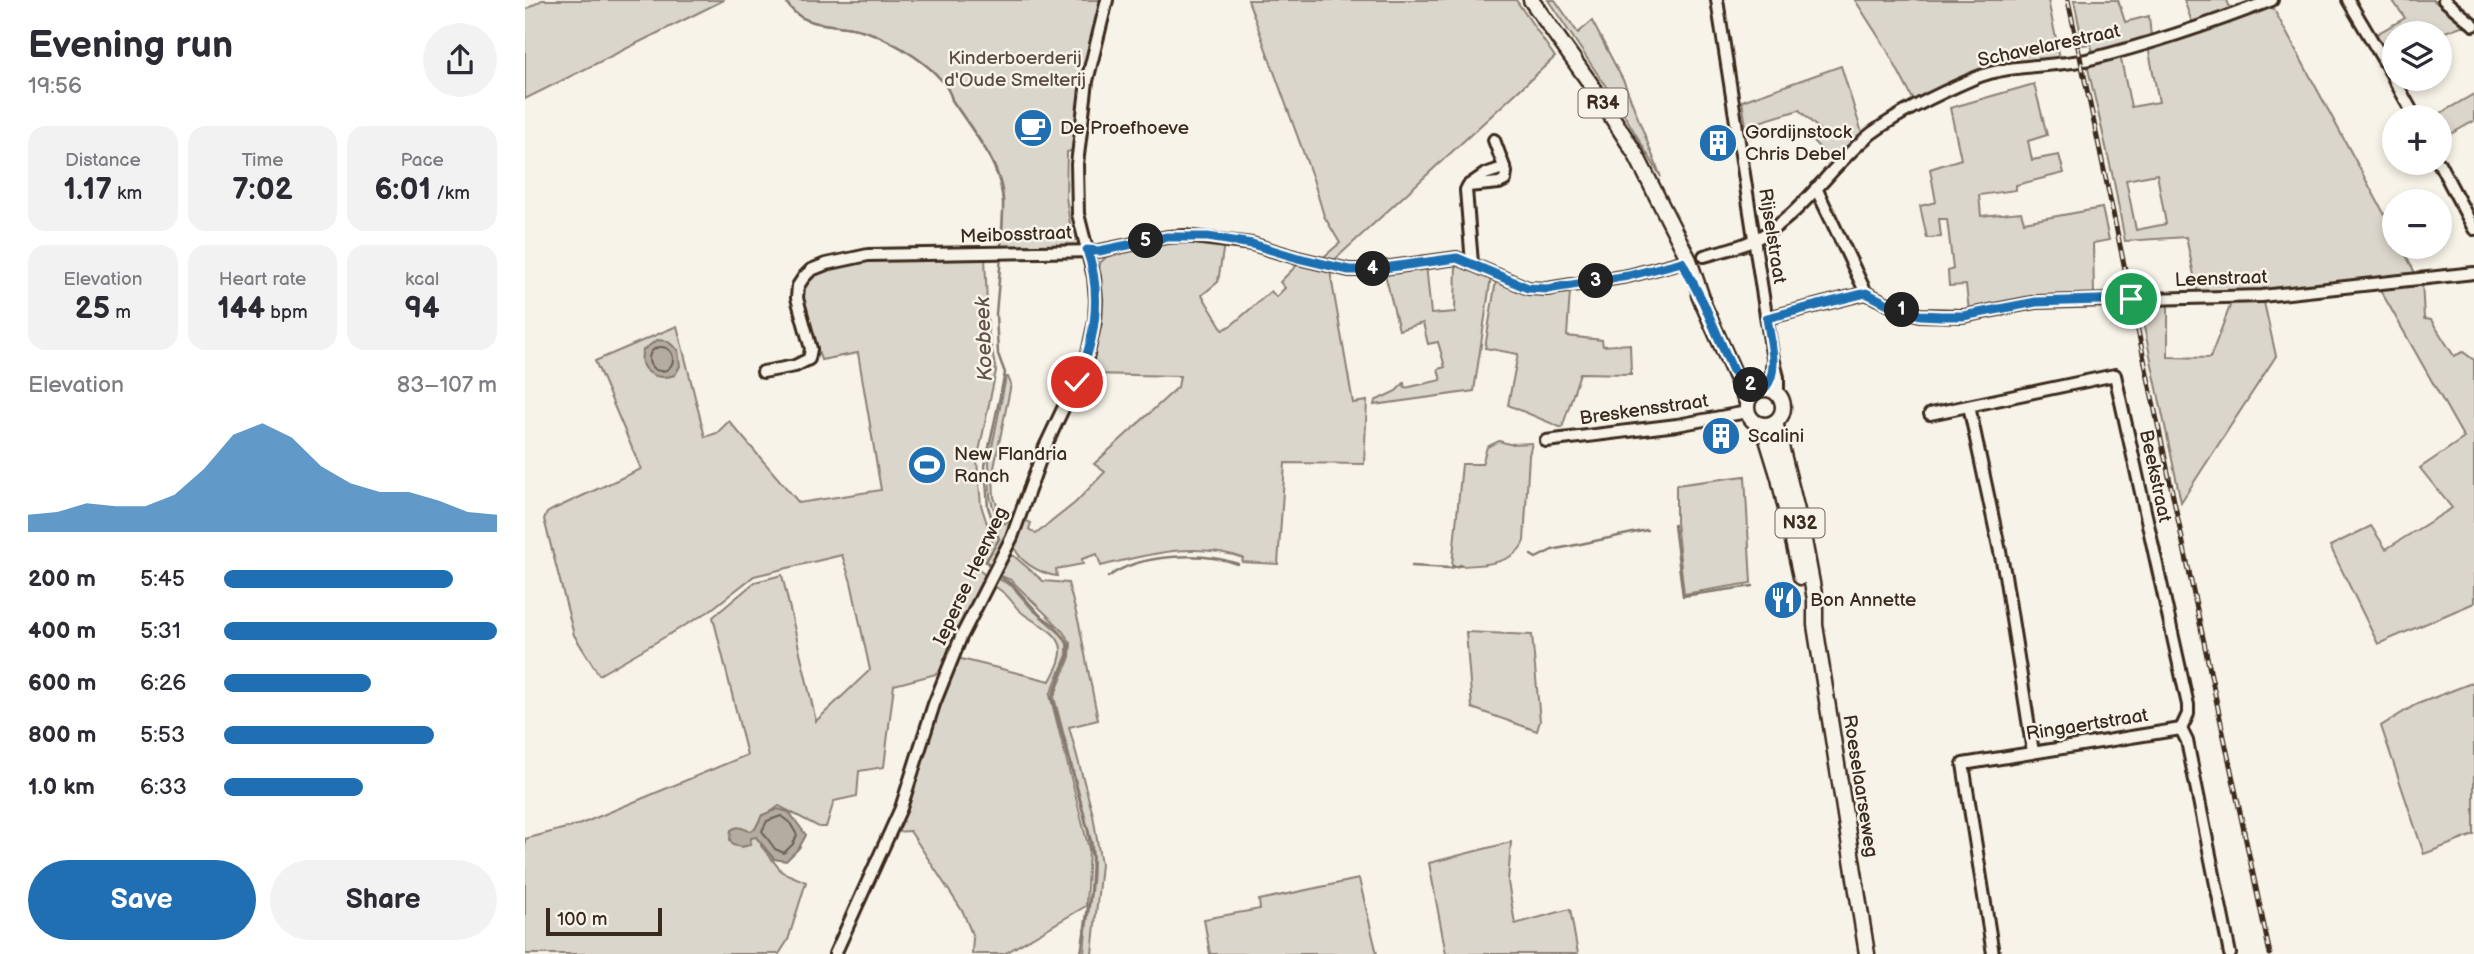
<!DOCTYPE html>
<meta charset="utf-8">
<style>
:root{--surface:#fff;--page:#f2f2f3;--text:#2b2b33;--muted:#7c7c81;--accent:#1f6fb2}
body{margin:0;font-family:"Balsamiq Sans",sans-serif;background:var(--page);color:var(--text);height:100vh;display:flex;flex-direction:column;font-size:26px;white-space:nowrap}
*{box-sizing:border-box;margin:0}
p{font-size:23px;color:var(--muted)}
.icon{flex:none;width:38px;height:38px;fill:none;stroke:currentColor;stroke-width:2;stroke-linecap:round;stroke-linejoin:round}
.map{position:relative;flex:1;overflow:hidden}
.details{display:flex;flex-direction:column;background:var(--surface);width:525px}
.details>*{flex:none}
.buttons{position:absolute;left:1857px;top:21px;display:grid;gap:14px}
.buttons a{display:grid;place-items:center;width:70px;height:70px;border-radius:50%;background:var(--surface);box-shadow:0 4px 10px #0003;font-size:35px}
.scale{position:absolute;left:21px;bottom:18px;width:116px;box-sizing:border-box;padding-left:7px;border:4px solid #3b2a1e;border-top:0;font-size:19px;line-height:24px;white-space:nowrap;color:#3b2a1e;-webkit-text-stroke:5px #f7f3e8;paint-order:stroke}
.pin{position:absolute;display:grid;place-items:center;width:60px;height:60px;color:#fff;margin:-30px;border:4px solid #fff;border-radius:50%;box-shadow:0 2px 7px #0007}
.km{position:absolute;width:35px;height:35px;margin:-18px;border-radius:50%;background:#222;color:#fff;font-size:19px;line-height:35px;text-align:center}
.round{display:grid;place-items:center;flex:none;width:74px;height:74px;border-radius:37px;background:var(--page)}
.summary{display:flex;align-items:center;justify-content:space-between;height:119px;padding:0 28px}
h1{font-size:38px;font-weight:700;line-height:52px}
.metrics{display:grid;grid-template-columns:repeat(3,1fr);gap:10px;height:119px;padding:7px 28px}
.metrics div{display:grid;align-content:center;border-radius:18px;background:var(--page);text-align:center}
.metrics b{font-size:30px;font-weight:700}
.metrics small{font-size:19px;font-weight:400}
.metrics p{font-size:19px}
.chart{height:196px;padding:14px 28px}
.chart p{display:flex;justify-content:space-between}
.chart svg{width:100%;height:126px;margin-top:7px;fill:var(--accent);opacity:.7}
.action{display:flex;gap:14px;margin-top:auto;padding:14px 28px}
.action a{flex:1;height:80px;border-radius:42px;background:var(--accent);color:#fff;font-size:28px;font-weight:700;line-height:80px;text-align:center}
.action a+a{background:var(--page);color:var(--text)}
ul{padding:0 28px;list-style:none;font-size:23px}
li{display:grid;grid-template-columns:112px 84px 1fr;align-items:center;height:52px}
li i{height:18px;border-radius:9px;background:var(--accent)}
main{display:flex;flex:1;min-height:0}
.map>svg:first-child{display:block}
.green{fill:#dbd6cb;stroke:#8b8074;stroke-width:2;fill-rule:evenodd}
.water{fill:#b4aca0;stroke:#84786c;stroke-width:2}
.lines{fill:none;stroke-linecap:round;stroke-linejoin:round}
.shore{stroke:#6b5e52;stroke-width:2}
.stream{stroke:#84786c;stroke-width:2.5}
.minor-casing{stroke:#3b2a1e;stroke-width:16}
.major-casing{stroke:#3b2a1e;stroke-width:19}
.minor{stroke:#f7f3e8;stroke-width:10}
.major{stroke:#f7f3e8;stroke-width:14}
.rail-casing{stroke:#3b2a1e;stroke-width:5}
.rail{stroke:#f7f3e8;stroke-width:2.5;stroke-dasharray:8;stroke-linecap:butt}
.route-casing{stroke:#fff;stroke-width:14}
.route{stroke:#1f6fb2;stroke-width:9}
.labels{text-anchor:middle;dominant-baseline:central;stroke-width:5;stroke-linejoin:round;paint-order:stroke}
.shield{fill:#f7f3e8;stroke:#73665b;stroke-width:2}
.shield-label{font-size:18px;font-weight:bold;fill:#3b2a1e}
.street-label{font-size:19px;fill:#3b2a1e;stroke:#f7f3e8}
.park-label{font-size:19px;fill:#5b4c41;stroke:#f7f3e8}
.poi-label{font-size:19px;fill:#3b2a1e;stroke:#f7f3e8;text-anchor:start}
.water-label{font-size:21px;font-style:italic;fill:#5f5145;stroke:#f7f3e8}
</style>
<main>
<section class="details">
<div class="summary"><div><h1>Evening run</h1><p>19:56</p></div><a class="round"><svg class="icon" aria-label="share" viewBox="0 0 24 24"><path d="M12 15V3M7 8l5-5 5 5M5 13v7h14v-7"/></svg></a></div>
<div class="metrics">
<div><p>Distance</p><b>1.17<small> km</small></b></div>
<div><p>Time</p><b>7:02</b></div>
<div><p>Pace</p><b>6:01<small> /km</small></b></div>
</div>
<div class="metrics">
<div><p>Elevation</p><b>25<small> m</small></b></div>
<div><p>Heart rate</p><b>144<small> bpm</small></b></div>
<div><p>kcal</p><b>94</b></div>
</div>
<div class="chart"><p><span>Elevation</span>83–107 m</p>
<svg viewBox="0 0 160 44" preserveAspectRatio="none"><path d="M0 44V38L10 37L20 34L30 35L40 35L50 31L60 22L70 10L80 6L90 11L100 21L110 27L120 30L130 30L140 33L150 37L160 38V44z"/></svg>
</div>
<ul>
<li><b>200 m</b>5:45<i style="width:84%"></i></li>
<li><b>400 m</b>5:31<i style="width:100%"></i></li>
<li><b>600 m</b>6:26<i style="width:54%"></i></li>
<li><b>800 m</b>5:53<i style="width:77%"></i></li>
<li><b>1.0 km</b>6:33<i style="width:51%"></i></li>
</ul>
<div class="action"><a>Save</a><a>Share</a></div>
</section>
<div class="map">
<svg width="1949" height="954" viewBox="0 0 1949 954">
<rect width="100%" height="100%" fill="#f7f3e8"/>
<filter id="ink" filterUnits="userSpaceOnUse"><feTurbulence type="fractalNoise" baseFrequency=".0143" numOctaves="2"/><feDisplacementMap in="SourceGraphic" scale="14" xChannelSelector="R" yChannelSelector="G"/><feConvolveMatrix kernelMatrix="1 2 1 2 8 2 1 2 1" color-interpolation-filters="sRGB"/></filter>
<g filter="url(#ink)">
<g class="green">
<polygon points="17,0 199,0 0,99 0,10"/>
<path d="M260,0H579L549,150L542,152L541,197L547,238H553L555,242L552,246L476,250C476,232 480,212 477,195C472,159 446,130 427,100C421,71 364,37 336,30C308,22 276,30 260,0Z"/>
<polygon points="723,0 991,0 1030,57 806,263 795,260 815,243 799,216 788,179"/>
<polygon points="1023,0 1030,0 1053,33 1067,21 1099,82 1136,177 1094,106"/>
<polygon points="1330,0 1523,0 1535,58 1483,63 1461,70 1390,103 1362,50"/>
<polygon points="1549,0 1593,0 1600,22 1624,16 1626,37 1568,53 1566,44 1558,45"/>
<polygon points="1659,0 1702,0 1706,11 1668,25"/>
<polygon points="1871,0 1908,0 1939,25 1915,34 1869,33 1869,50 1860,53 1850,35 1880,18 1868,1"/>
<path d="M1746,4L1869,232V247H1877L1891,275L1751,290L1673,294L1661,237L1600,241L1589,182L1562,64L1595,55L1606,107L1634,102L1623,47ZM1632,174L1641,224L1611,230L1601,180Z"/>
<polygon points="1316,66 1337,133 1307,161 1289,142 1298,133 1274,110 1221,126 1217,101"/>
<polygon points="1509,84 1522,135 1503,141 1507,160 1534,155 1539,173 1491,185 1491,190 1454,195 1456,216 1496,212 1499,222 1577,208 1584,240 1568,243 1569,296 1506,298 1444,311 1441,285 1424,286 1423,271 1428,269 1422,219 1414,219 1416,237 1402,238 1395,206 1411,202 1405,169 1436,159 1425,108"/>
<polygon points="1949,94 1949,121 1915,140 1914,117 1909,117"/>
<path d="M653,240L699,244L693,282L677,295L698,330L708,324L746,291L751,297L760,288L755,282L775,262L805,271L828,403L842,401L839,464L760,463L753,564L717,562L718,558C670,541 624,554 576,566L572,554L557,559L558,564L531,569L532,576C516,574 488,560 489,541C490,534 495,526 497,519L506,523L504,529L511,534L550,503L580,472L569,464L653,387L655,376L564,374L560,372L575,263L585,253Z"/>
<polygon points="460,256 463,330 471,371 452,461 456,505 465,533 461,543 452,552 450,566 462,577 415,673 369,685 359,767 334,771 332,796 309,801 301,827 294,827 254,806 235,820 236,846 257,872 281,882 263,940 254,954 0,954 0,839 56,824 222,755 188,617 230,582 257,575 291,721 345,670 326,582 317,555 229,576 183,612 74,675 49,635 19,519 22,513 29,509 116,469 70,361 152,326 180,437 192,433 204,421 274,503 356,490 333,353 296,360 275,289 288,272 337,260"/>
<polygon points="931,262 966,277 949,391 849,405 850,401 871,391 879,383 880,388 916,380 913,369 920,367 913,342 903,344 898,323 874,330 860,274 863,271 901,264 906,314 930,312"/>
<polygon points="971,280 1005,294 1045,291 1042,336 1077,340 1078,346 1105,344 1106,374 1055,373 1037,428 983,405 993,354 960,348"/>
<polygon points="1897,280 1899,319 1906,320 1929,356 1938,352 1949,360 1949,603 1853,644 1805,546 1846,526 1861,549 1927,508 1895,468 1939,438 1852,284"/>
<polygon points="1738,298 1751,356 1656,502 1614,303 1643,302 1643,357 1685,358 1707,301"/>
<polygon points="481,377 483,377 486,384 468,473 469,497 479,524 489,517 467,564 460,562 458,558 470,536 470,529 474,526 465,497 464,462"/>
<path d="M974,441L984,444L1007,443L1004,455L999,541C990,566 949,566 927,566L937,464H957L962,447Z"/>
<polygon points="1220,476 1226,583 1159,594 1151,522 1151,485"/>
<path d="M485,556H489L518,581L543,583L554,624L573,720L544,727L568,815L576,864L567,954H559C561,916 571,882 567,844L529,697L545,657L546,643L535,628L486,580L474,575Z"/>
<path d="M472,578L487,586L507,609L538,636L542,644V655L525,695L564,849L561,906L479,954H447L448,937L438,912L385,831L370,832L432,658L525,681C530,671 537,660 536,649C534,628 503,622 492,608C483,596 481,594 468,585Z"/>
<polygon points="941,632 1007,635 1015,721 1012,731 947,708"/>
<polygon points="1949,682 1949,835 1899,854 1856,726 1890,705"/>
<polygon points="986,842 983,882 990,924 1045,909 1053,954 921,954 904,863"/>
<polygon points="834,879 852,954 685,954 679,919 735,909 734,900"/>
</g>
<g class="water">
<path d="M132,340L142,341L153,350L155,366L150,375C132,381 111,372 118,350Z"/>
<path d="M253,809L264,812L281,835L274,848L261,861L249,859L231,837L226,838L225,845L217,847L208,845L205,840L206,830C214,824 217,829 225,831L230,829L237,815Z"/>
</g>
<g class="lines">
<g class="shore">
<circle cx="136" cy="359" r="12"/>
<polygon points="256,816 265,823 272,835 268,844 259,853 250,849 237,831 242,821"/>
</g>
<g class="stream">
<path d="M260,0C276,30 308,22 336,30C364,37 421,71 427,100C446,129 476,162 478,199C479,215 476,233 476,249"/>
<polyline points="1149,525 1158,596 1228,586"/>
<polyline points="1006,555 1011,558 1027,550 1122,530"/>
<polyline points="887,566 925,568 937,565"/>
<polyline points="467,570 461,561 474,539 463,507 460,466 480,373 473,354 471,314 476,256"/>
<polyline points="471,574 488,585 515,615 529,625 544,644 544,654 527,697 563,831 567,857 565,893 556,954"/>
<path d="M583,577C614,554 677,551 713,564"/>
</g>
<g class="minor-casing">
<g id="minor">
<polyline points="1192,0 1247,354 1253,377 1253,394"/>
<polyline points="1823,0 1869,78"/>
<polyline points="1919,0 1949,25"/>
<polyline points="1869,79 1890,117"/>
<polyline points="1914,163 1949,229"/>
<polyline points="944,185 960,174 978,168"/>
<polyline points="1291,188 1341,293"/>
<path d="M1179,256C1195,251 1214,248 1229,240C1277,217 1305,165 1347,133C1377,111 1415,93 1450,78C1487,63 1527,68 1565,59C1626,44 1688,23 1747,0"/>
<polyline points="947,263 941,190 943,186 974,183 980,180 981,172 969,140"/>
<polyline points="1242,318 1341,293 1373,309 1395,315 1438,316 1511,302 1737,296 1949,273"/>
<polyline points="238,372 270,366 284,359 286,349 272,298 273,286 279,277 286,270 301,264 343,255 574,251 642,237 660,236 727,244 773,258 824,270 844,270 932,258 1003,288 1022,289 1103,276 1164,260"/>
<polyline points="1240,388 1247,376 1247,367"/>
<polyline points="1444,406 1480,575 1508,752"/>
<polyline points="1405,414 1590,375 1663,705 1663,714 1656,729"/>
<polyline points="1021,441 1152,425 1222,412"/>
<polyline points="1656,729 1662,741 1705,954"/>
<polyline points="310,954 376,808 409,704 436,637 487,537 519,449 562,358 570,321 571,300 569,277 553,214 552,164 562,81 582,0"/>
<polyline points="1468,954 1438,764 1656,729"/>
</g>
</g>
<g class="major-casing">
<g id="major">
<polyline points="1006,0 1065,83 1110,153 1164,260 1178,301"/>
<polyline points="1174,295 1222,402"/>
<circle cx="1240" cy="407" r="18"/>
<polyline points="1250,422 1278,535 1290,599 1290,625 1342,954"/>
<polyline points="1238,426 1254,478 1276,577"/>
</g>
</g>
<use href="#minor" class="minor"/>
<use href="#major" class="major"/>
<g class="rail-casing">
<polyline id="rail" points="1543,0 1745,954"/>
</g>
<use href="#rail" class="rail"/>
</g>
</g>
<g class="lines" filter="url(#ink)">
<g class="route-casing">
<path id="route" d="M552,382C570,340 578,295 562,250L574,251L642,237H683L727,244L773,258L824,270H844L932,258L1003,288L1022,289L1103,276L1157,262L1178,302L1208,371L1233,390L1240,388C1255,372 1245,339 1242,318L1341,293L1373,309L1395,315L1416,316H1438L1511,302L1606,299"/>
</g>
<use href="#route" class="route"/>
</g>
<defs>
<g id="cafe-disc" transform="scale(2.0125)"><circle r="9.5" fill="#1f6fb2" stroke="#f7f3e8"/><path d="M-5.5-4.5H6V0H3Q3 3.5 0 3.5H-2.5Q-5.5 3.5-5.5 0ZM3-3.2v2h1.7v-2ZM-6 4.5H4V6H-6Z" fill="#fff"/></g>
<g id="building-disc" transform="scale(2.0125)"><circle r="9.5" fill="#1f6fb2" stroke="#f7f3e8"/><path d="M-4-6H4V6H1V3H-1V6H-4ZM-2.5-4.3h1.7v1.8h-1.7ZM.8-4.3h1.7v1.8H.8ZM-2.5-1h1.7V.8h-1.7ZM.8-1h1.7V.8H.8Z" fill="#fff"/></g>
<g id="stadium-disc" transform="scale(2.0125)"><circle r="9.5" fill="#1f6fb2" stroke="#f7f3e8"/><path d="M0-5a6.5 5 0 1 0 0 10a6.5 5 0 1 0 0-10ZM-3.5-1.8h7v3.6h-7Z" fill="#fff"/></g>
<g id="restaurant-disc" transform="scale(2.0125)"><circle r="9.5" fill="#1f6fb2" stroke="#f7f3e8"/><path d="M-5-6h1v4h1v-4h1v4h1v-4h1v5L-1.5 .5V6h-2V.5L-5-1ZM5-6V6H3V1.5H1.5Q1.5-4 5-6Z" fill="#fff"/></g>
</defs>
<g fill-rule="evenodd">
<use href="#cafe-disc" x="508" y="128"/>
<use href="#building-disc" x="1193" y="143"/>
<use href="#building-disc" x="1196" y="436"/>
<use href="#stadium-disc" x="402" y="465"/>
<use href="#restaurant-disc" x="1258" y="600"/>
</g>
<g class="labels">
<g class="shield">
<rect x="1053.5" y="88.5" width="49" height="29" rx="5"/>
<rect x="1250.5" y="508.5" width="49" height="29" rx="5"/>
</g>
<g class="shield-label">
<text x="1078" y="103">R34</text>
<text x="1275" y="523">N32</text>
</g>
<g class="street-label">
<text transform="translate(1524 46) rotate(-12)">Schavelarestraat</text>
<text transform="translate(491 235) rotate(-2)">Meibosstraat</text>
<text transform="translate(1247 236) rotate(81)">Rijselstraat</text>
<text transform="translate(1696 279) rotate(-2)">Leenstraat</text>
<text transform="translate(1119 410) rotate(-8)">Breskensstraat</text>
<text transform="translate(1630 476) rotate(78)">Beekstraat</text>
<text transform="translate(446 576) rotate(-65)">Ieperse Heerweg</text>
<text transform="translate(1562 725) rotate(-9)">Ringaertstraat</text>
<text transform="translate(1335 786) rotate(81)">Roeselaarseweg</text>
</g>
<g class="park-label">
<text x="490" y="58">Kinderboerderij<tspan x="490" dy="22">d'Oude Smelterij</tspan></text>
</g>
<g class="poi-label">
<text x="535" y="128">De Proefhoeve</text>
<text x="1220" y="132">Gordijnstock<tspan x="1220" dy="22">Chris Debel</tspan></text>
<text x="1223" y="436">Scalini</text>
<text x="429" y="454">New Flandria<tspan x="429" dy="22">Ranch</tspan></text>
<text x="1285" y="600">Bon Annette</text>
</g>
<g class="water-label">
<text transform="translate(459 339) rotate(-92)">Koebeek</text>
</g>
</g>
</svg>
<div class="buttons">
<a><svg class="icon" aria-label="layers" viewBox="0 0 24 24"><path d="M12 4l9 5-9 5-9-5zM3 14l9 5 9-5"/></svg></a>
<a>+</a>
<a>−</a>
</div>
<div class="scale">100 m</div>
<div class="pin" style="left:1606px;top:299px;background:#1e9e55"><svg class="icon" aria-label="arrive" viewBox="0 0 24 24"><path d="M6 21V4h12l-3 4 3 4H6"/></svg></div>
<div class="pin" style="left:552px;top:382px;background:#d93025"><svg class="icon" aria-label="check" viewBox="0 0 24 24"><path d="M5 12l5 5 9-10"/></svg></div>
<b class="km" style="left:1377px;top:310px">1</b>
<b class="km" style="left:1226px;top:385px">2</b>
<b class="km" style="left:1071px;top:281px">3</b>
<b class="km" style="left:848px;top:269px">4</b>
<b class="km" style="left:621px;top:241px">5</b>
</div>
</main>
